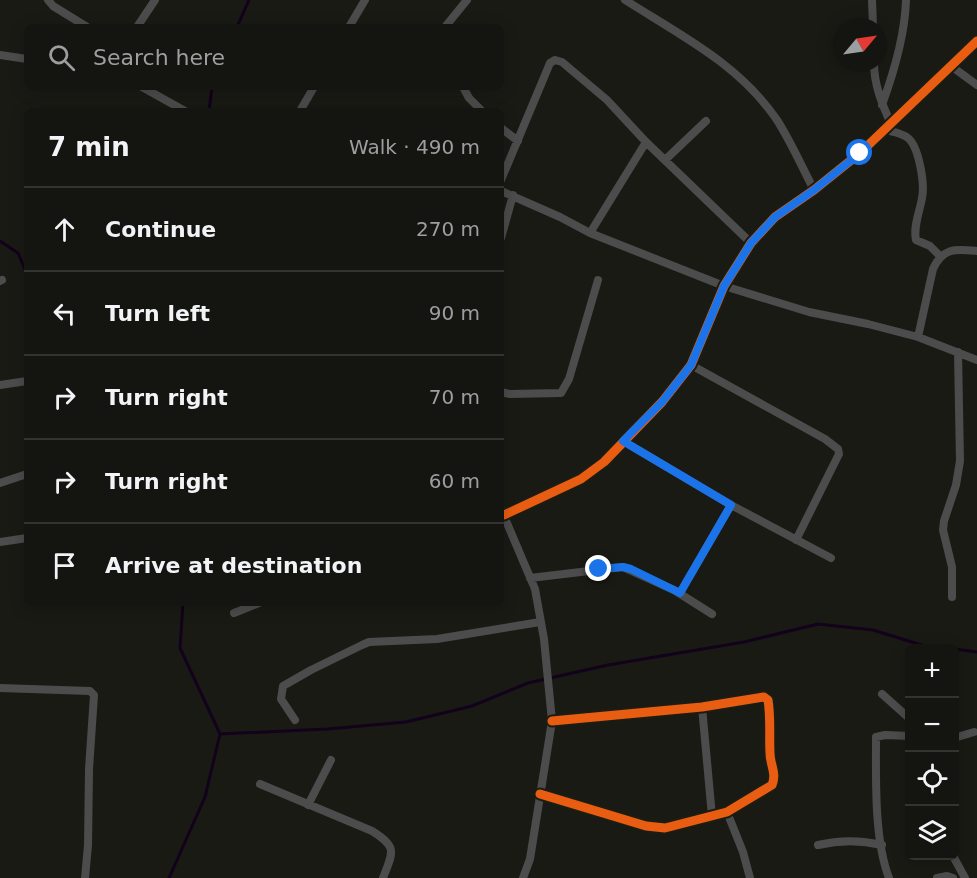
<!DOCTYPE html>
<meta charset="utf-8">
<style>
:root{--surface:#141410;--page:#1d1d19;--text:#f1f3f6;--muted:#9d9e9f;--line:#333330}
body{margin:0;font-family:"DejaVu Sans",sans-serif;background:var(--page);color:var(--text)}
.controls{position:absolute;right:18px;bottom:18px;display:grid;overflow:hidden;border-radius:9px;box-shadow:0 3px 15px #0003}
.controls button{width:54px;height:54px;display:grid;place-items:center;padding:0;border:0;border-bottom:2px solid var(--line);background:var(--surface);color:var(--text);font:30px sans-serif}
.compass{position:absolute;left:833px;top:18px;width:54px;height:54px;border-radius:50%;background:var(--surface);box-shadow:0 3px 15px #0003;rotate:61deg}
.stop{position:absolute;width:18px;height:18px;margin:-14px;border:4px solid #1a73e8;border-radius:50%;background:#fff}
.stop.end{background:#1a73e8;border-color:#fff;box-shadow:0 2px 6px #0008}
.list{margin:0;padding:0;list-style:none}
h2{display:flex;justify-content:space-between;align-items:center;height:78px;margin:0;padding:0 24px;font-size:26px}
h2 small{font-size:20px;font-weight:400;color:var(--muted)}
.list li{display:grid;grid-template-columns:39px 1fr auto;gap:18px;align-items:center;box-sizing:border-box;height:84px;padding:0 24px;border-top:2px solid var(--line)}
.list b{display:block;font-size:22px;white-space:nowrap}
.list em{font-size:20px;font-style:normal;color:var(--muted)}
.icon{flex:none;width:33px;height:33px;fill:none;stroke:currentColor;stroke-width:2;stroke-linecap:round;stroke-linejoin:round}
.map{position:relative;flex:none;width:977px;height:878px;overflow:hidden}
.search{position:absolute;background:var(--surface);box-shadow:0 3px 15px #0003;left:24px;top:24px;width:480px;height:66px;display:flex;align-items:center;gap:15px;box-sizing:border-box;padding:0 21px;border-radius:9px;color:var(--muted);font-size:22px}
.panel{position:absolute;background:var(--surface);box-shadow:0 3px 15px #0003;left:24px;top:108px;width:480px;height:498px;border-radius:9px}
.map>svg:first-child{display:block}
</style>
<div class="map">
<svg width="977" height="878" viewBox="0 0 977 878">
<rect width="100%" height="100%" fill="#1a1a15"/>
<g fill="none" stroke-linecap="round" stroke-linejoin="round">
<path stroke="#12021c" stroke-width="3" d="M237 27 249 0
M209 111 212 87
M0 241 18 253 27 274
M954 649 977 652
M220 734 327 729 406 722 472 706 528 683 608 665 744 642 818 624 873 630 928 647 946 648
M169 878 205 797 220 734 180 648 183 603"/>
<path stroke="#4c4c4c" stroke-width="8" d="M48 0 53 6 87 27
M625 0C680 35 739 64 777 120 791 142 802 167 814 190
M872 0 873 27
M137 27 155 0
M349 27 365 0
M445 27 467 0
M0 55 27 59
M874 63C874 85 882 104 891 124
M951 66 977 85
M142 87 185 111
M463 87 469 98 482 111
M882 105C894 72 905 36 906 0
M300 111 314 87
M501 128 518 141
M886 130C893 132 902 133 908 138 919 147 925 184 922 198 920 211 913 226 916 240L930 246 940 256
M665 160 706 121
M501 180 545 75 550 63 555 60 562 62 607 100 646 142
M501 191 560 217 590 233 724 286 809 312 868 324 918 337 977 360
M590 233 646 142 751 243
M501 238 513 195
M0 281 2 280
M918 337 933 269C943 247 956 249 977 251
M691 365 825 439 838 449 839 454 796 540
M0 385 27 381
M501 392 510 394 561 393 569 379 598 280
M623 441 731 505 831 558
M0 483 27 474
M501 509 535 589 544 639 552 721 530 859 523 878
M504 515 581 479 604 462 662 402 691 365 724 286 751 243 775 217 814 190 860 153 977 41
M0 542 27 538
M530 578 623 567 674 590 712 614
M680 593 731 505
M952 597V567L943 530 944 521 956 485 960 461 958 352
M234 613 259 603
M0 688 90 691 94 695 89 769 88 845 85 878
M882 694 910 719
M702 707 712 816
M295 720 281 699 283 686 311 670 362 645 369 642 437 639 540 622
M954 738 974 732
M260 784 372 831C398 847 393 852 383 878
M540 794 646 826 665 828 727 812 772 785C777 773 770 765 770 753 769 735 771 718 768 700L764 697 702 707 552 721
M308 805 331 760
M727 812 743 852 750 878
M818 845C839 840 861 840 882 845
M953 856 965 878
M889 878C874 839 876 779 876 737L885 735 910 736
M937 878 947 876 953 878"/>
<g stroke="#1c1d12" stroke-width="13">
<path id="cycleway" d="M504 515 581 479 604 462 662 402 691 365 724 286 751 243 775 217 814 190 860 153 977 41
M540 794 646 826 665 828 727 812 772 785C777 773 770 765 770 753 769 735 771 718 768 700L764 697 702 707 552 721"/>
</g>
<use href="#cycleway" stroke="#e95d12" stroke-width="9"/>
</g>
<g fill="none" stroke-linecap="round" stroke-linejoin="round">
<path stroke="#1a73e8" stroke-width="8" d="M599 569 623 567 631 569 680 593 731 505 623 441 662 402 691 365 724 286 751 243 775 217 814 190 860 153"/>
</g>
</svg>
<div class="controls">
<button>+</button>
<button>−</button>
<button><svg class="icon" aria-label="locate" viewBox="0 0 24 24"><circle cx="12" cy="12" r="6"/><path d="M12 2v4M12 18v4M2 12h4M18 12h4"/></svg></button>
<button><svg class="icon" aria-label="layers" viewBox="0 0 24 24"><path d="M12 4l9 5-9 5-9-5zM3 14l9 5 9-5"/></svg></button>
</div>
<svg class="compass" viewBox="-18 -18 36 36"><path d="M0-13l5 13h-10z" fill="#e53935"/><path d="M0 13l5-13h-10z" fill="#9d9e9f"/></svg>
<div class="stop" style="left:860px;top:153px"></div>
<div class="stop end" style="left:599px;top:569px"></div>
<div class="search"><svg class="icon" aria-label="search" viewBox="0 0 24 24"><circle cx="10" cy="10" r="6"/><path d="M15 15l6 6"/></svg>Search here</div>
<section class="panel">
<h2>7 min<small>Walk · 490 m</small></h2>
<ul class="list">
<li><svg class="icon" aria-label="ahead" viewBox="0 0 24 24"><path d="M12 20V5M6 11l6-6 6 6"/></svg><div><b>Continue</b></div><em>270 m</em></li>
<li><svg class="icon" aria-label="left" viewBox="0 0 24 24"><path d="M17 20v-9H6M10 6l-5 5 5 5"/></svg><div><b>Turn left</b></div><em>90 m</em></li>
<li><svg class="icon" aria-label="right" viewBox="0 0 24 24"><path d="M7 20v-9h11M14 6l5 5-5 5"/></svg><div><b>Turn right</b></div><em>70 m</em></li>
<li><svg class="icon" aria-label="right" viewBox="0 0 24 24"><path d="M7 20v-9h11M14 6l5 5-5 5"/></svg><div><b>Turn right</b></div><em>60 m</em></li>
<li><svg class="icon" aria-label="arrive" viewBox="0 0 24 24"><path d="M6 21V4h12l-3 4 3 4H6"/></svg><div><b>Arrive at destination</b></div></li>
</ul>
</section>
</div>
